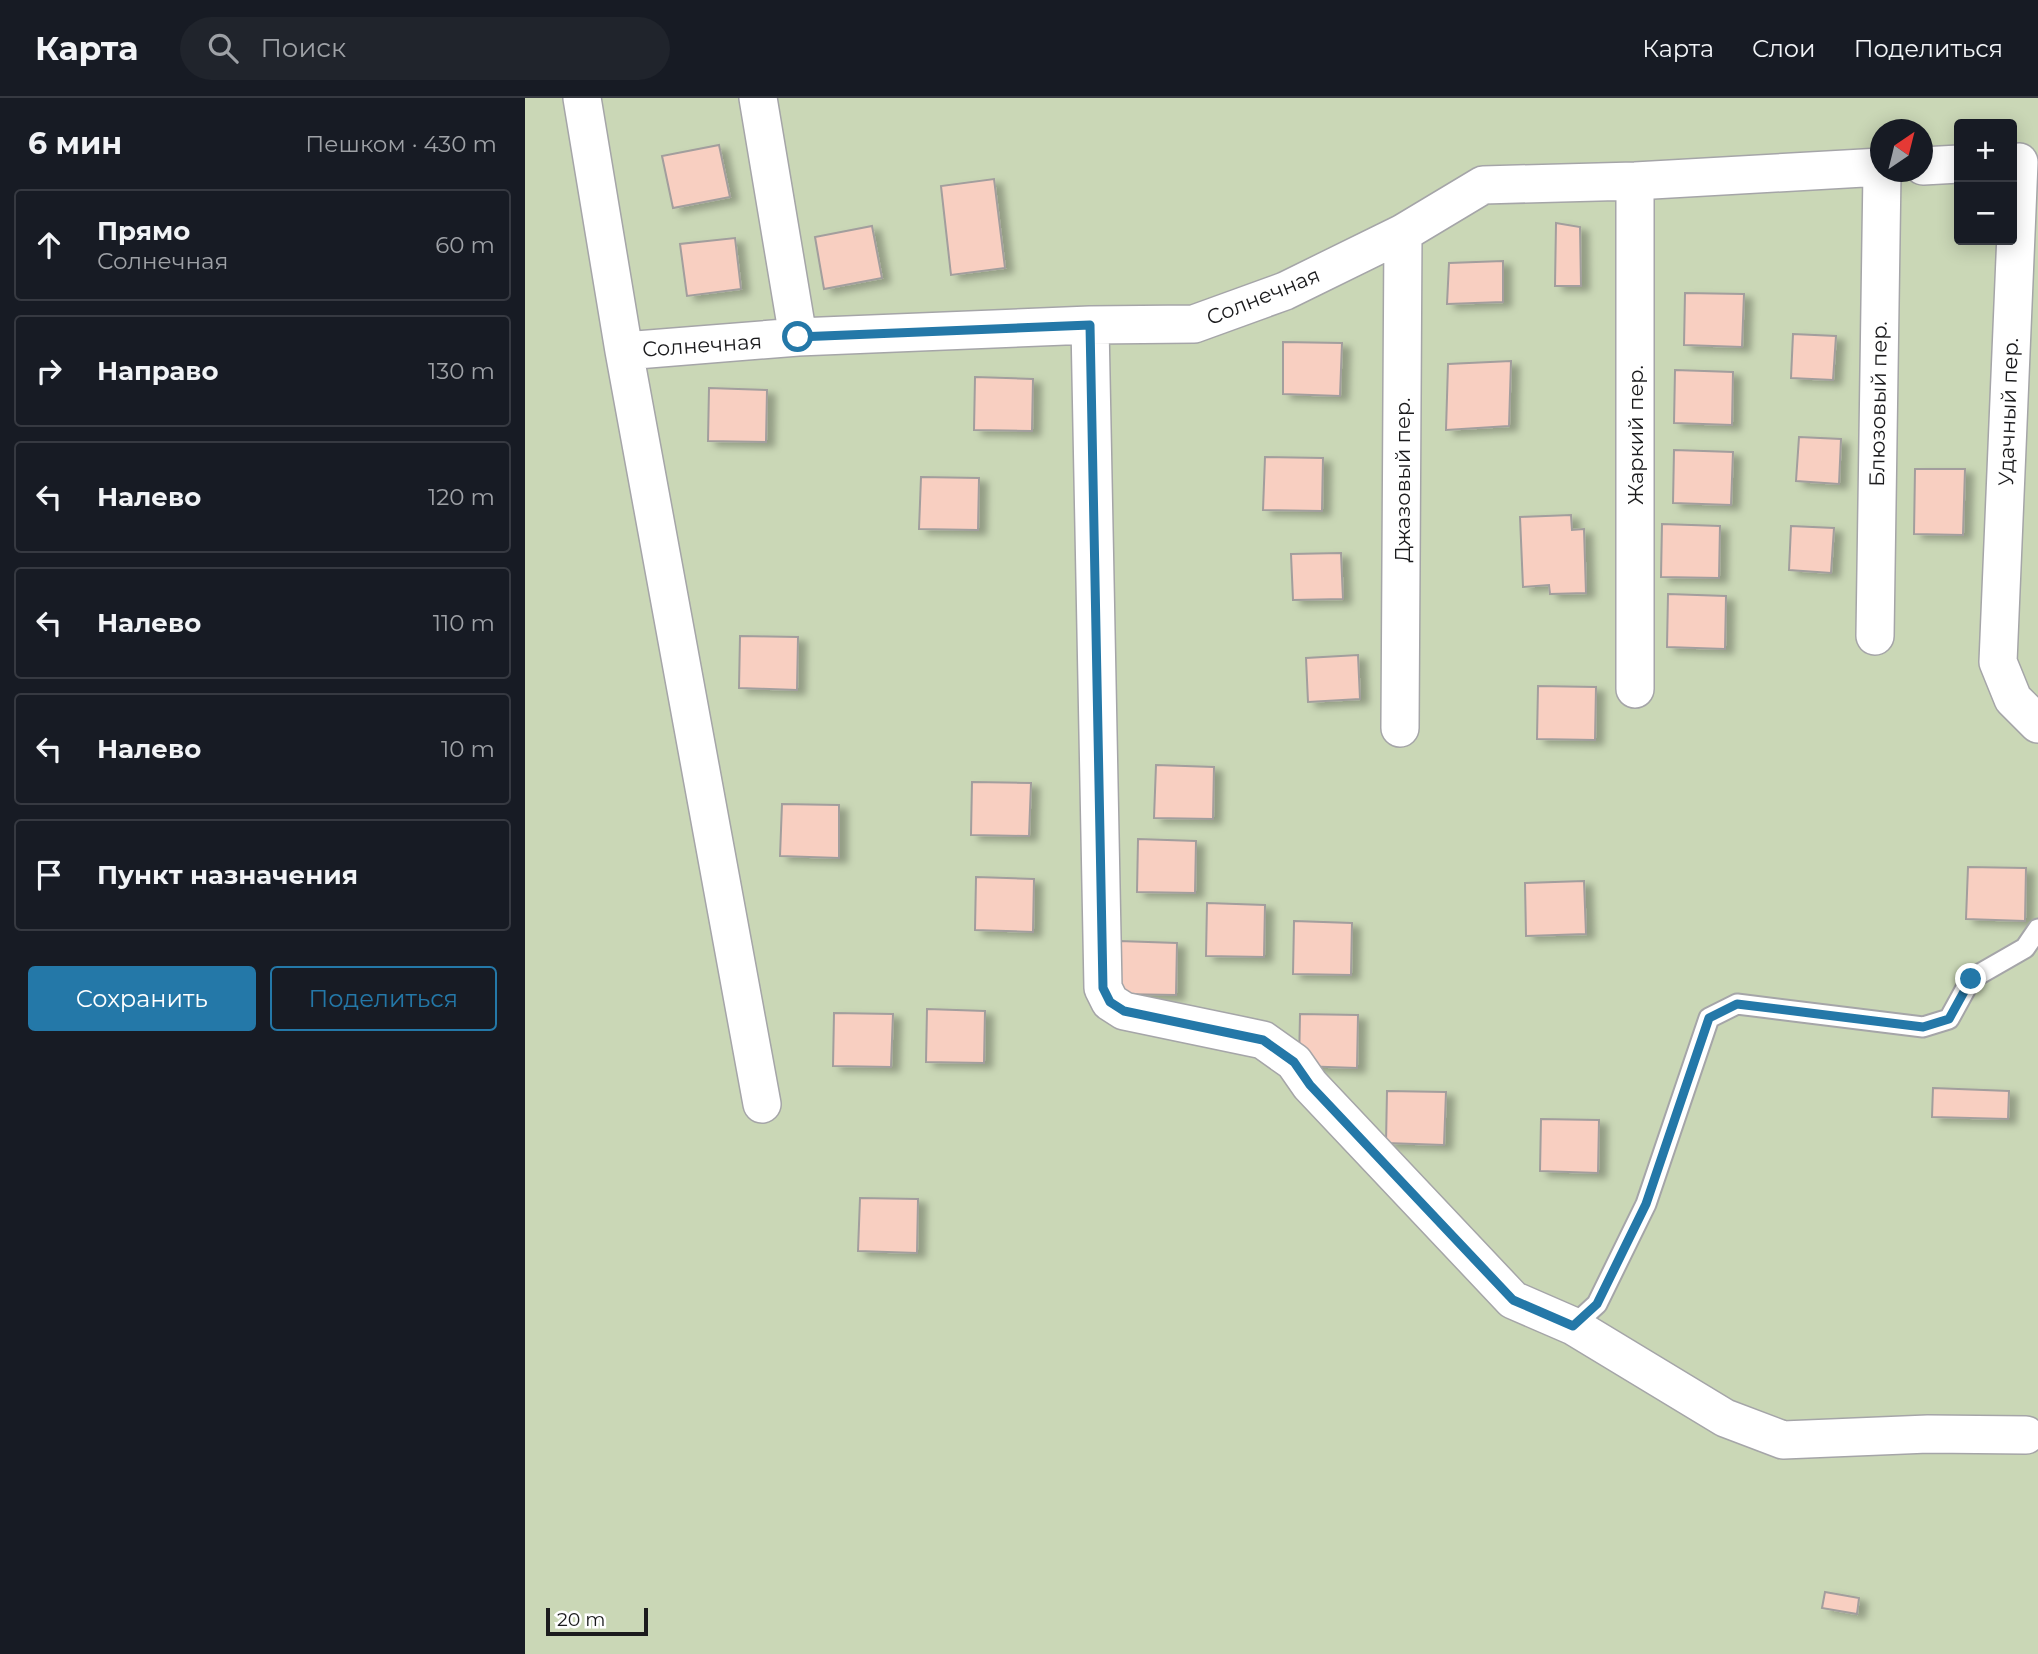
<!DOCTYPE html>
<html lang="ru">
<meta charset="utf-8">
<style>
:root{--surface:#171b24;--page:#20242c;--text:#f1f3f6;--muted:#9ea1a6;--line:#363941;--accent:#2478a8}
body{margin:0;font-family:Montserrat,sans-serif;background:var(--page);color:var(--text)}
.controls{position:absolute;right:21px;top:21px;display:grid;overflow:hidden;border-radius:7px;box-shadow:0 4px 18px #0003}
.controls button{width:63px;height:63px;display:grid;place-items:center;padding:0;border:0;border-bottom:2px solid var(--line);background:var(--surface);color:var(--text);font:35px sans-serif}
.compass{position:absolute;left:1345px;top:21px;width:63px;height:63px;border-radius:50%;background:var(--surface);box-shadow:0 4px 18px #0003;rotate:35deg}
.scale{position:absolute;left:21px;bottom:18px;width:102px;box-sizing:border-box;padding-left:7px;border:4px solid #1b1b1d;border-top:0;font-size:19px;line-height:24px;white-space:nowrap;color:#1b1b1d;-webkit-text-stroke:5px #fff;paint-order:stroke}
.stop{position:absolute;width:21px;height:21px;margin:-16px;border:5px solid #2478a8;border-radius:50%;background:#fff}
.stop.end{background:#2478a8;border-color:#fff;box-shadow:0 2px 7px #0008}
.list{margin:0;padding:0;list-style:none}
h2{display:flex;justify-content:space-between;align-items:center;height:91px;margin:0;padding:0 28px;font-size:30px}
h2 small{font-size:23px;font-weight:400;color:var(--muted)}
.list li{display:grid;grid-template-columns:46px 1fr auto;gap:21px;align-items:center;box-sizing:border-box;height:112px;margin:0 14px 14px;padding:0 14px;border:2px solid var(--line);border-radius:7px}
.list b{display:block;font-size:26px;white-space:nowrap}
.list p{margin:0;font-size:23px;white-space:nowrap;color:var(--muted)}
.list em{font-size:23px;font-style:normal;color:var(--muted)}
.actions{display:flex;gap:14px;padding:21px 28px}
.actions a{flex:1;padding:16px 0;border:2px solid var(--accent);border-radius:7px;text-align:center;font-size:24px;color:var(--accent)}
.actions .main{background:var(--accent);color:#fff}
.icon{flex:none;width:38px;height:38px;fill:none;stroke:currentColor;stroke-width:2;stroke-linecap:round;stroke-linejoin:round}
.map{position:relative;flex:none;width:1513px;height:1556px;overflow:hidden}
header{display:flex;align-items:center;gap:42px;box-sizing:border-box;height:98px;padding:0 35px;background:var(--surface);border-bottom:2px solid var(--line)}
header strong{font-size:33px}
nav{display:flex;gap:38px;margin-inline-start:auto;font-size:24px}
.search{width:490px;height:63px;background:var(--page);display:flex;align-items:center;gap:18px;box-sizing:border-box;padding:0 24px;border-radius:38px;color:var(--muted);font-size:26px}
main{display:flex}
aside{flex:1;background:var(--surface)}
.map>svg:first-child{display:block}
</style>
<header>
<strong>Карта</strong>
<div class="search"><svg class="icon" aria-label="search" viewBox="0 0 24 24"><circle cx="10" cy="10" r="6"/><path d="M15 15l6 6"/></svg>Поиск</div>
<nav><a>Карта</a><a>Слои</a><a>Поделиться</a></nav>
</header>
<main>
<aside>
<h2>6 мин<small>Пешком · 430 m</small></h2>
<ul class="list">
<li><svg class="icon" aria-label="ahead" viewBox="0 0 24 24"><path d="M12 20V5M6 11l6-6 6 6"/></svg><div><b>Прямо</b><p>Солнечная</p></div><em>60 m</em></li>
<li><svg class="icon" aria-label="right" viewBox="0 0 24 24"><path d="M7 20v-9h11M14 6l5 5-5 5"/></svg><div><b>Направо</b></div><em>130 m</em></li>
<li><svg class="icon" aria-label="left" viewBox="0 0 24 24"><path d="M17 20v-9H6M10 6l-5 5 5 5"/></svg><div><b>Налево</b></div><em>120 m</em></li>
<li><svg class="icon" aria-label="left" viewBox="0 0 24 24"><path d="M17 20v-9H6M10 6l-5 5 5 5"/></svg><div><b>Налево</b></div><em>110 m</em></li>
<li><svg class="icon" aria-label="left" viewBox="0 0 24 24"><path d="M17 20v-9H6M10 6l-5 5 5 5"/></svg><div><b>Налево</b></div><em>10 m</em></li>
<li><svg class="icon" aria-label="arrive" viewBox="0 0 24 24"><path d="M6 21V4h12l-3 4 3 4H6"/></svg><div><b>Пункт назначения</b></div></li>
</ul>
<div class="actions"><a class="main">Сохранить</a><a>Поделиться</a></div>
</aside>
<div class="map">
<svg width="1513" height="1556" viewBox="0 0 1513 1556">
<defs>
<filter id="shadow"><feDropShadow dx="8" dy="4.5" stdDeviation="3.5" flood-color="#0004"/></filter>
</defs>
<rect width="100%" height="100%" fill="#eeedf1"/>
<path fill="#cad7b6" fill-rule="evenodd" d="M0 0H1513V1556H0ZM1434 26H1487V142H1434ZM1356 32H1398V74H1356Z"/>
<path fill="#f8cfc1" stroke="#a29e9d" stroke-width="2" filter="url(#shadow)" d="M194 47 205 99 148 110 137 58Z
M469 81 480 170 426 177 416 88Z
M1031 125 1055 129 1056 188H1030Z
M347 128 357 180 299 191 290 139Z
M210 140 216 191 162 198 155 146Z
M978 163V204L922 206 924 165Z
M1160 195 1219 196 1217 249 1159 247Z
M1268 236 1311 238 1308 282 1266 280Z
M758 244 817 245 815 298 758 296Z
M986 263 984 328 921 332 923 266Z
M1150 272 1208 274 1207 327 1149 325Z
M450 279 508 281 507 333 449 332Z
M184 290 242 292 241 344 183 343Z
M1274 339 1316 341 1314 386 1271 383Z
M1149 352 1208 354 1206 407 1148 405Z
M740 359 798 360 797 413 738 412Z
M1390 371H1440L1438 437 1389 436Z
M396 379 454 380 453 432 394 431Z
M1046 417 1047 432 1059 431 1061 495 1025 496 1024 487 998 489 995 419Z
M1137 426 1195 428 1194 480 1136 479Z
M1266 428 1309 430 1306 475 1264 472Z
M816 455 818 501 768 502 766 456Z
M1143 496 1201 498 1200 551 1142 549Z
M215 538 273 539 272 592 214 590Z
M833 557 835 601 783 604 781 560Z
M1013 588 1071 589 1070 642 1012 641Z
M631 667 689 669 688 721 629 720Z
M447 684 506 685 504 738 446 737Z
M257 706 314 707V760L255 758Z
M613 741 671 743 670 795 612 794Z
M1443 769 1501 770 1500 823 1441 821Z
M451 779 509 781 508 834 450 832Z
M1059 783 1061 836 1001 838 1000 785Z
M682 805 740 807 739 859 681 858Z
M769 823 827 825 826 877 768 876Z
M594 843 652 845 651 897 593 896Z
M402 911 460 913 459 965 401 964Z
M309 915 368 916 366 969 308 968Z
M775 916 833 917 832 970 774 968Z
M1408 990 1484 993 1483 1021 1407 1019Z
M862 993 921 994 919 1047 861 1045Z
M1016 1021 1074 1022 1073 1075 1015 1073Z
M335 1100 393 1101 392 1155 333 1153Z
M1300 1494 1334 1500 1332 1516 1297 1510Z"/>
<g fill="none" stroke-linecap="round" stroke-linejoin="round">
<g stroke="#a5a5a8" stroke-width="23">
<path id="lane" d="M1048 1228 1072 1206 1121 1106 1184 920 1212 906 1398 929 1424 921 1446 881 1500 850 1513 831"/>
</g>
<g stroke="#a5a5a8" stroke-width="40">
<path id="street" d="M57 0 99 253 237 1006
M233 0 273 239
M1494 64 1473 564 1488 601 1513 626
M1398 68 1434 66
M1110 83V591
M565 227 578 890 585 904 599 913 738 942 769 964 785 987 988 1202 1048 1228 1200 1320 1258 1342 1403 1336 1501 1337
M99 253 273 239 565 227 669 226 760 193 878 135 958 87 1110 83 1356 69
M1350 538 1357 74
M875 630 878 135"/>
</g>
<use href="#lane" stroke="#fff" stroke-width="19"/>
<use href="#street" stroke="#fff" stroke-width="37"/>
</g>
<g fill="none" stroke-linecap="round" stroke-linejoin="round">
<path stroke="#2478a8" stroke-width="9" d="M273 239 565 227 578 890 585 904 599 913 738 942 769 964 785 987 988 1202 1048 1228 1072 1206 1121 1106 1184 920 1212 906 1398 929 1424 921 1446 881"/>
</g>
<g text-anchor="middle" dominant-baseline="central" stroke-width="7" stroke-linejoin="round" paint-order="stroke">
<g font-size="21" fill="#1b1b1d" stroke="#fff">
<text transform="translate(738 198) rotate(-22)">Солнечная</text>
<text transform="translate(177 247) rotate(-4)">Солнечная</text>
<text transform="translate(1353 306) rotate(-89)">Блюзовый пер.</text>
<text transform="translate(1483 314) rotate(-88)">Удачный пер.</text>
<text transform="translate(1110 337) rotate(-90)">Жаркий пер.</text>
<text transform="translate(877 382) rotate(-90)">Джазовый пер.</text>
</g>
</g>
</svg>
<div class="controls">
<button>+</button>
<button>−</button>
</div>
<svg class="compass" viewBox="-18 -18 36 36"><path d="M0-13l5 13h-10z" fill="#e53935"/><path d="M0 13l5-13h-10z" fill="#9ea1a6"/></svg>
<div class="scale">20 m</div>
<div class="stop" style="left:273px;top:239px"></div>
<div class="stop end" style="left:1446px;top:881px"></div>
</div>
</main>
